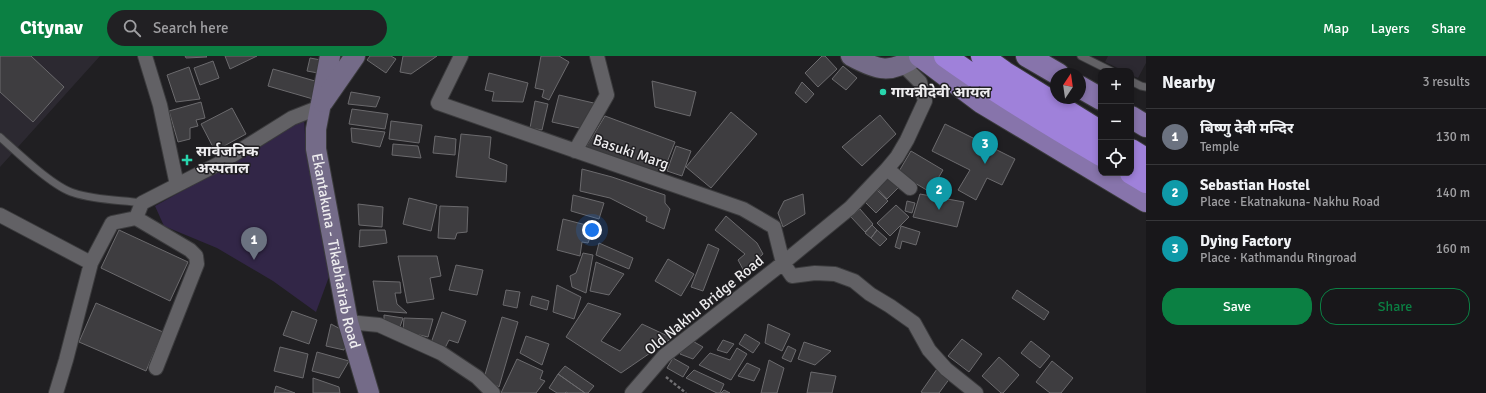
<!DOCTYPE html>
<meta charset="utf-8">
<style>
:root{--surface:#18171a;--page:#212023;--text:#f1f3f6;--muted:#9f9fa2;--line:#363639;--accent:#0b8043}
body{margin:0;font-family:Signika,"Noto Sans Devanagari",sans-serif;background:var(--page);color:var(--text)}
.controls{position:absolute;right:12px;top:12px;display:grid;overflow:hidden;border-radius:8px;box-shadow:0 2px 6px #0003}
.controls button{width:36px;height:36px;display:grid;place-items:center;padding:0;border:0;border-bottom:1px solid var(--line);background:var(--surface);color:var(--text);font:20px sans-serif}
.compass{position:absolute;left:1050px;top:12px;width:36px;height:36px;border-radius:50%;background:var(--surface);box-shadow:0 2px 6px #0003;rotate:13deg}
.you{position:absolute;left:592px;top:174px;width:14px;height:14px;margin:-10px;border:3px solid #fff;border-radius:50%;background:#1a73e8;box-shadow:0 0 0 6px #1a73e833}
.badge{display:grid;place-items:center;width:26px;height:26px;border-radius:50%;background:var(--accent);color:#fff;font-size:13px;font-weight:700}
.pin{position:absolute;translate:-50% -33px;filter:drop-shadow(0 1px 2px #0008)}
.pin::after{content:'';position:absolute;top:21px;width:14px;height:12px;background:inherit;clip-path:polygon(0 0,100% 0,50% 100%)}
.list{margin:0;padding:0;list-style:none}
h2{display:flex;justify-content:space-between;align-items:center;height:52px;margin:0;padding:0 16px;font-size:17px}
h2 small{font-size:13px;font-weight:400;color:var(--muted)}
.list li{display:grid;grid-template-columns:26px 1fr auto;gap:12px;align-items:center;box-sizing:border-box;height:56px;padding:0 16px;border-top:1px solid var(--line)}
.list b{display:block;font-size:15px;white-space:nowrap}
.list p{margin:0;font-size:13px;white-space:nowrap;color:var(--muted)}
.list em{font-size:13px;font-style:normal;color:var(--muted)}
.actions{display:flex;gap:8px;padding:12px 16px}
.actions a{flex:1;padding:9px 0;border:1px solid var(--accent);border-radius:16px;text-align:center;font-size:14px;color:var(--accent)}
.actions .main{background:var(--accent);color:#fff}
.icon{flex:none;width:22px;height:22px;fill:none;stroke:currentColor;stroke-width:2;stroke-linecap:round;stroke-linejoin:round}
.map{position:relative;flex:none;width:1146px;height:337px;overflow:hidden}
header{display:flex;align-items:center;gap:24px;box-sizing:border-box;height:56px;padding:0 20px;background:var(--accent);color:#fff}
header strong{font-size:19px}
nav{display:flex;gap:22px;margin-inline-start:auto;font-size:14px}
.search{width:280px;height:36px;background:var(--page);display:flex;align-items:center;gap:10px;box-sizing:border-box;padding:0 14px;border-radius:22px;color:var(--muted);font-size:15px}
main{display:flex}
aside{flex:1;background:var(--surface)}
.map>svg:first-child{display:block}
</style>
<header>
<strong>Citynav</strong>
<div class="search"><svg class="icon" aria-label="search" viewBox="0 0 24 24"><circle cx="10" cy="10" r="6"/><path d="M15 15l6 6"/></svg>Search here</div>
<nav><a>Map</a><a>Layers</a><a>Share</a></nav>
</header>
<main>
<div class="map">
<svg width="1146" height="337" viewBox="0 0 1146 337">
<rect width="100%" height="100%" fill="#201f22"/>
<path fill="#2c2931" d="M0 0H100L0 111Z
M1108 0H1146V7L1138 22 1131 19V15H1124L1105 6Z"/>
<path fill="#322647" d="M304 62 306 95 330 218 316 256 273 225 217 192 164 170 155 150 251 97Z"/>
<path fill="#3e3d40" stroke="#6b6a6d" d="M0 0H31L64 31 33 66 0 36Z
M185 0H206L207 1 186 2Z
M225 0H257L230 13Z
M370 0H391L396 3 386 17 367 4Z
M403 0H437L411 18 400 16Z
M541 0H559L569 6 549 44 542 41 544 34 535 32Z
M822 0H825L837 13 818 31 805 17Z
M310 2 321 4 318 17 307 15Z
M213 5 219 22 200 29 194 12Z
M843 10 857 22 846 34 832 23Z
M189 11 200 43 176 46 167 19Z
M273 13 315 25 313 43 268 30Z
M489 17 528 27 523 46 492 45 494 36 485 34Z
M652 25 696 36 690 60 655 51Z
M802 26 814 38 806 47 795 37Z
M351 36 380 41 376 51 348 48Z
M559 39 598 48 584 73 552 66Z
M535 45 548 48 542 74 530 72Z
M201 46 205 62 196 64 198 70 190 72V83L178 86 169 55Z
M232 52 246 78 215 95 201 68Z
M352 53 388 58 385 73 349 68Z
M731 56 757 78 711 132 686 111Z
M880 59 896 78 862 110 842 91Z
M605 60 675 86 662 119 586 91Z
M391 65 422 69 419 87 389 83Z
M945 68 1015 103 1002 129 987 122 976 144 958 134 970 114 932 95Z
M351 72 385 76 380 91 352 86Z
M461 78 491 81 489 102 507 109 506 126 456 121Z
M435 80 456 83 455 99 433 97Z
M393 88 418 90 421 102 392 99Z
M676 90 691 95 682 120 667 115Z
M911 95 943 114 930 136 898 117Z
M582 113 612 121 665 139V147L670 153 664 173 646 165 647 161 610 142 580 135Z
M889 117 901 129 887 143 875 130Z
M876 133 888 145 876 157 864 145Z
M803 138 805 158 783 171 778 157 784 145Z
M920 138 964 146 957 171 913 161Z
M573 139 604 147 599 163 571 155Z
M409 142 437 149 431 175 403 168Z
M907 145 915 147 912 157 905 155Z
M358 148 383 151 382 171 359 169Z
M896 149 909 161 890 180 877 167Z
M440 150 468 151 467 176 457 177 455 183 438 182Z
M860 153 873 168 865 176 851 161Z
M726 160 757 187 763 198 744 215 738 204 745 198 715 174Z
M563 163 594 171 588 187 582 186 580 200 557 194Z
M872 169 877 174 871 182 865 177Z
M901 170 920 176 916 189 902 185 900 193 895 191Z
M119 174 188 206 170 245 101 212Z
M360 174H385L387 187 359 191Z
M877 174 887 183 880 190 871 182Z
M599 187 633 202 629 213 596 199Z
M708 188 719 193 703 235 691 231Z
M583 197 593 199 586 237 572 231 570 220 576 217Z
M398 200H437L441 220 430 222 434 243 407 247Z
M668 203 694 218 681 240 655 225Z
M596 206 624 218 609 239 590 235Z
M456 209 483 214 477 239 449 234Z
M373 225 400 226 401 237H395L397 248 407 257 378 255Z
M557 229 581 241 574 263 553 256Z
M506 234 520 236 517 252 503 249Z
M1017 234 1049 256 1044 264 1012 242Z
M532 240 549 245 547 254 530 249Z
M96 247 163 276 146 315 79 286Z
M588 247 621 258 601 285 620 295 642 268 672 282 621 317 566 281Z
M292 255 317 264 309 288 283 279Z
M442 256 466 265 458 287 449 284 445 292 431 287Z
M384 259 403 262 400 271 384 265Z
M502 261 518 266 499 331 484 322Z
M404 262 433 263 428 281 403 275Z
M331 268 348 277 344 294 326 290Z
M768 268 790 278 782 295 765 287Z
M745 278 760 287 753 297 739 288Z
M526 280 549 288 542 309 520 297Z
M689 283 703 291 693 303 680 298Z
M962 283 982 298 969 316 948 300Z
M723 284 734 288 727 297 717 294Z
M1031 285 1050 300 1040 312 1021 297Z
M804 286 831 295 815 309 798 303Z
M788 290 796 294 791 306 782 302Z
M280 291 308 298 303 322 274 315Z
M737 292 747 298 731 324 699 309 710 297 730 304Z
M317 296 349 305 339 322 312 315Z
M999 301 1019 319 1003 337H1001L982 320Z
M673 302 689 311 683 321 667 312Z
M517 303 543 315 540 323 545 325 536 337H501Z
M769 304 784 312 777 337H761Z
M1052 305 1073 322 1061 337H1050L1036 326Z
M747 307 760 313 754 325 738 320Z
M565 310 594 330 588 337H585L558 318Z
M937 313 950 322 939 337H923L921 336Z
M694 314 724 328 720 337H717L686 322Z
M811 316 836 320 832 337H807Z
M558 318 585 337H568L566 336 565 337H557L549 332Z
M313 322 339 331 340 337H313Z
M276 330 295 337H274Z
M724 334 730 337H721Z"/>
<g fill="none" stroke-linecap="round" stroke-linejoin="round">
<g stroke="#3b3b3d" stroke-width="9">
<path id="lane" d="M1081 0 1111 15
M1131 25 1141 30 1146 31
M0 81C17 96 53 131 74 137 95 144 120 144 142 147"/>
</g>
<g stroke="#3b3b3d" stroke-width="16">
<path id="street" d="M145 0 160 49 177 129
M461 0 438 47 743 153 774 171 783 207 792 220 815 217 835 218 854 225 870 238 890 250 914 267 929 294 946 313 976 337
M575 95 607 39 597 0
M887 113 910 132
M0 159 91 207 66 304 56 337
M136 162 190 194 196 200 197 208 156 312
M91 207 112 167 136 162 142 147 220 107 292 62 320 51
M348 266 379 269 441 297 477 321 493 337
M632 337 664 300 783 207 850 152 887 113 897 101 907 84 925 45 920 26 903 9"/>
</g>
<g stroke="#3b3b3d" stroke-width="22">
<g id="secondary">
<path id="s1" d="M330 0 316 73V93L348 266 369 337"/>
<path d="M851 0C877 14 891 19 916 0"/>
<path d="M323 46 355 0"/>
</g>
</g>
<g stroke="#3b3b3d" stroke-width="24">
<path id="primary" d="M920 0 981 46 1146 145
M1027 0 1058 18
M1080 31 1101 43
M1131 61 1146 70"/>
</g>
<g stroke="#3b3b3d" stroke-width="24">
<path id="highway" d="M945 0C995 36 1048 68 1101 99
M982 0 1004 16 1101 76
M1131 94 1146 103
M1131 117 1146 126"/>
</g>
<path stroke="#717073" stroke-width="2.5" stroke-dasharray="3 2" stroke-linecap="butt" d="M666 321 686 337"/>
<use href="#lane" stroke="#626165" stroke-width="7"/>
<use href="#street" stroke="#626165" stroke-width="14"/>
<use href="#secondary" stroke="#746b88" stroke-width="20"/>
<use href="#primary" stroke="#8774ab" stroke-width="22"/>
<use href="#highway" stroke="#9f81da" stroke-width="22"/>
</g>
<g fill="#28d5ad" stroke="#201f22" stroke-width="1.5">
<circle cx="883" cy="36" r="4"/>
<path d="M185 98h4v4h4v4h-4v4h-4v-4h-4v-4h4z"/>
</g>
<g text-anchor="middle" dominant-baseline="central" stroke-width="3" stroke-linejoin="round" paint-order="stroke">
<g font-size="15" font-weight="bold" fill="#eeedef" stroke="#201f22" text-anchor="start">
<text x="891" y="36">गायत्रीदेवी आयल</text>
<text x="196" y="95">सार्वजनिक<tspan x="196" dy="17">अस्पताल</tspan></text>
</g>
<g font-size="15" fill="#eeedef" stroke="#201f22">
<text transform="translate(631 96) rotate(19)">Basuki Marg</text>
<text stroke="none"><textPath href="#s1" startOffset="198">Ekantakuna - Tikabhairab Road</textPath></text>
<text transform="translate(704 249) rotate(-39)">Old Nakhu Bridge Road</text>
</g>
</g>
</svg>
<div class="controls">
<button>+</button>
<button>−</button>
<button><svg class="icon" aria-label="locate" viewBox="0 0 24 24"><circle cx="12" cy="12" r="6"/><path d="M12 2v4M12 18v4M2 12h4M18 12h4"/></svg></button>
</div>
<svg class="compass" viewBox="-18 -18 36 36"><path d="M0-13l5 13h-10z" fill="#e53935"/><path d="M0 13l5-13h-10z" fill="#9f9fa2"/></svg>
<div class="you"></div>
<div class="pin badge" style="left:254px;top:204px;background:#6b7280">1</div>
<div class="pin badge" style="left:939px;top:154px;background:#0f9aa8">2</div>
<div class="pin badge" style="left:985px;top:108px;background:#0f9aa8">3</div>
</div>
<aside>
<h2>Nearby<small>3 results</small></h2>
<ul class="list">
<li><span class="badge" style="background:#6b7280">1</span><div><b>बिष्णु देवी मन्दिर</b><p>Temple</p></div><em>130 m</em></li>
<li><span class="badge" style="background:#0f9aa8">2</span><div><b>Sebastian Hostel</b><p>Place · Ekatnakuna- Nakhu Road</p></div><em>140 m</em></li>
<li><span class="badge" style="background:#0f9aa8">3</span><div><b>Dying Factory</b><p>Place · Kathmandu Ringroad</p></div><em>160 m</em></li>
</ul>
<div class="actions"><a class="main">Save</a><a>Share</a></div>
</aside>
</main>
